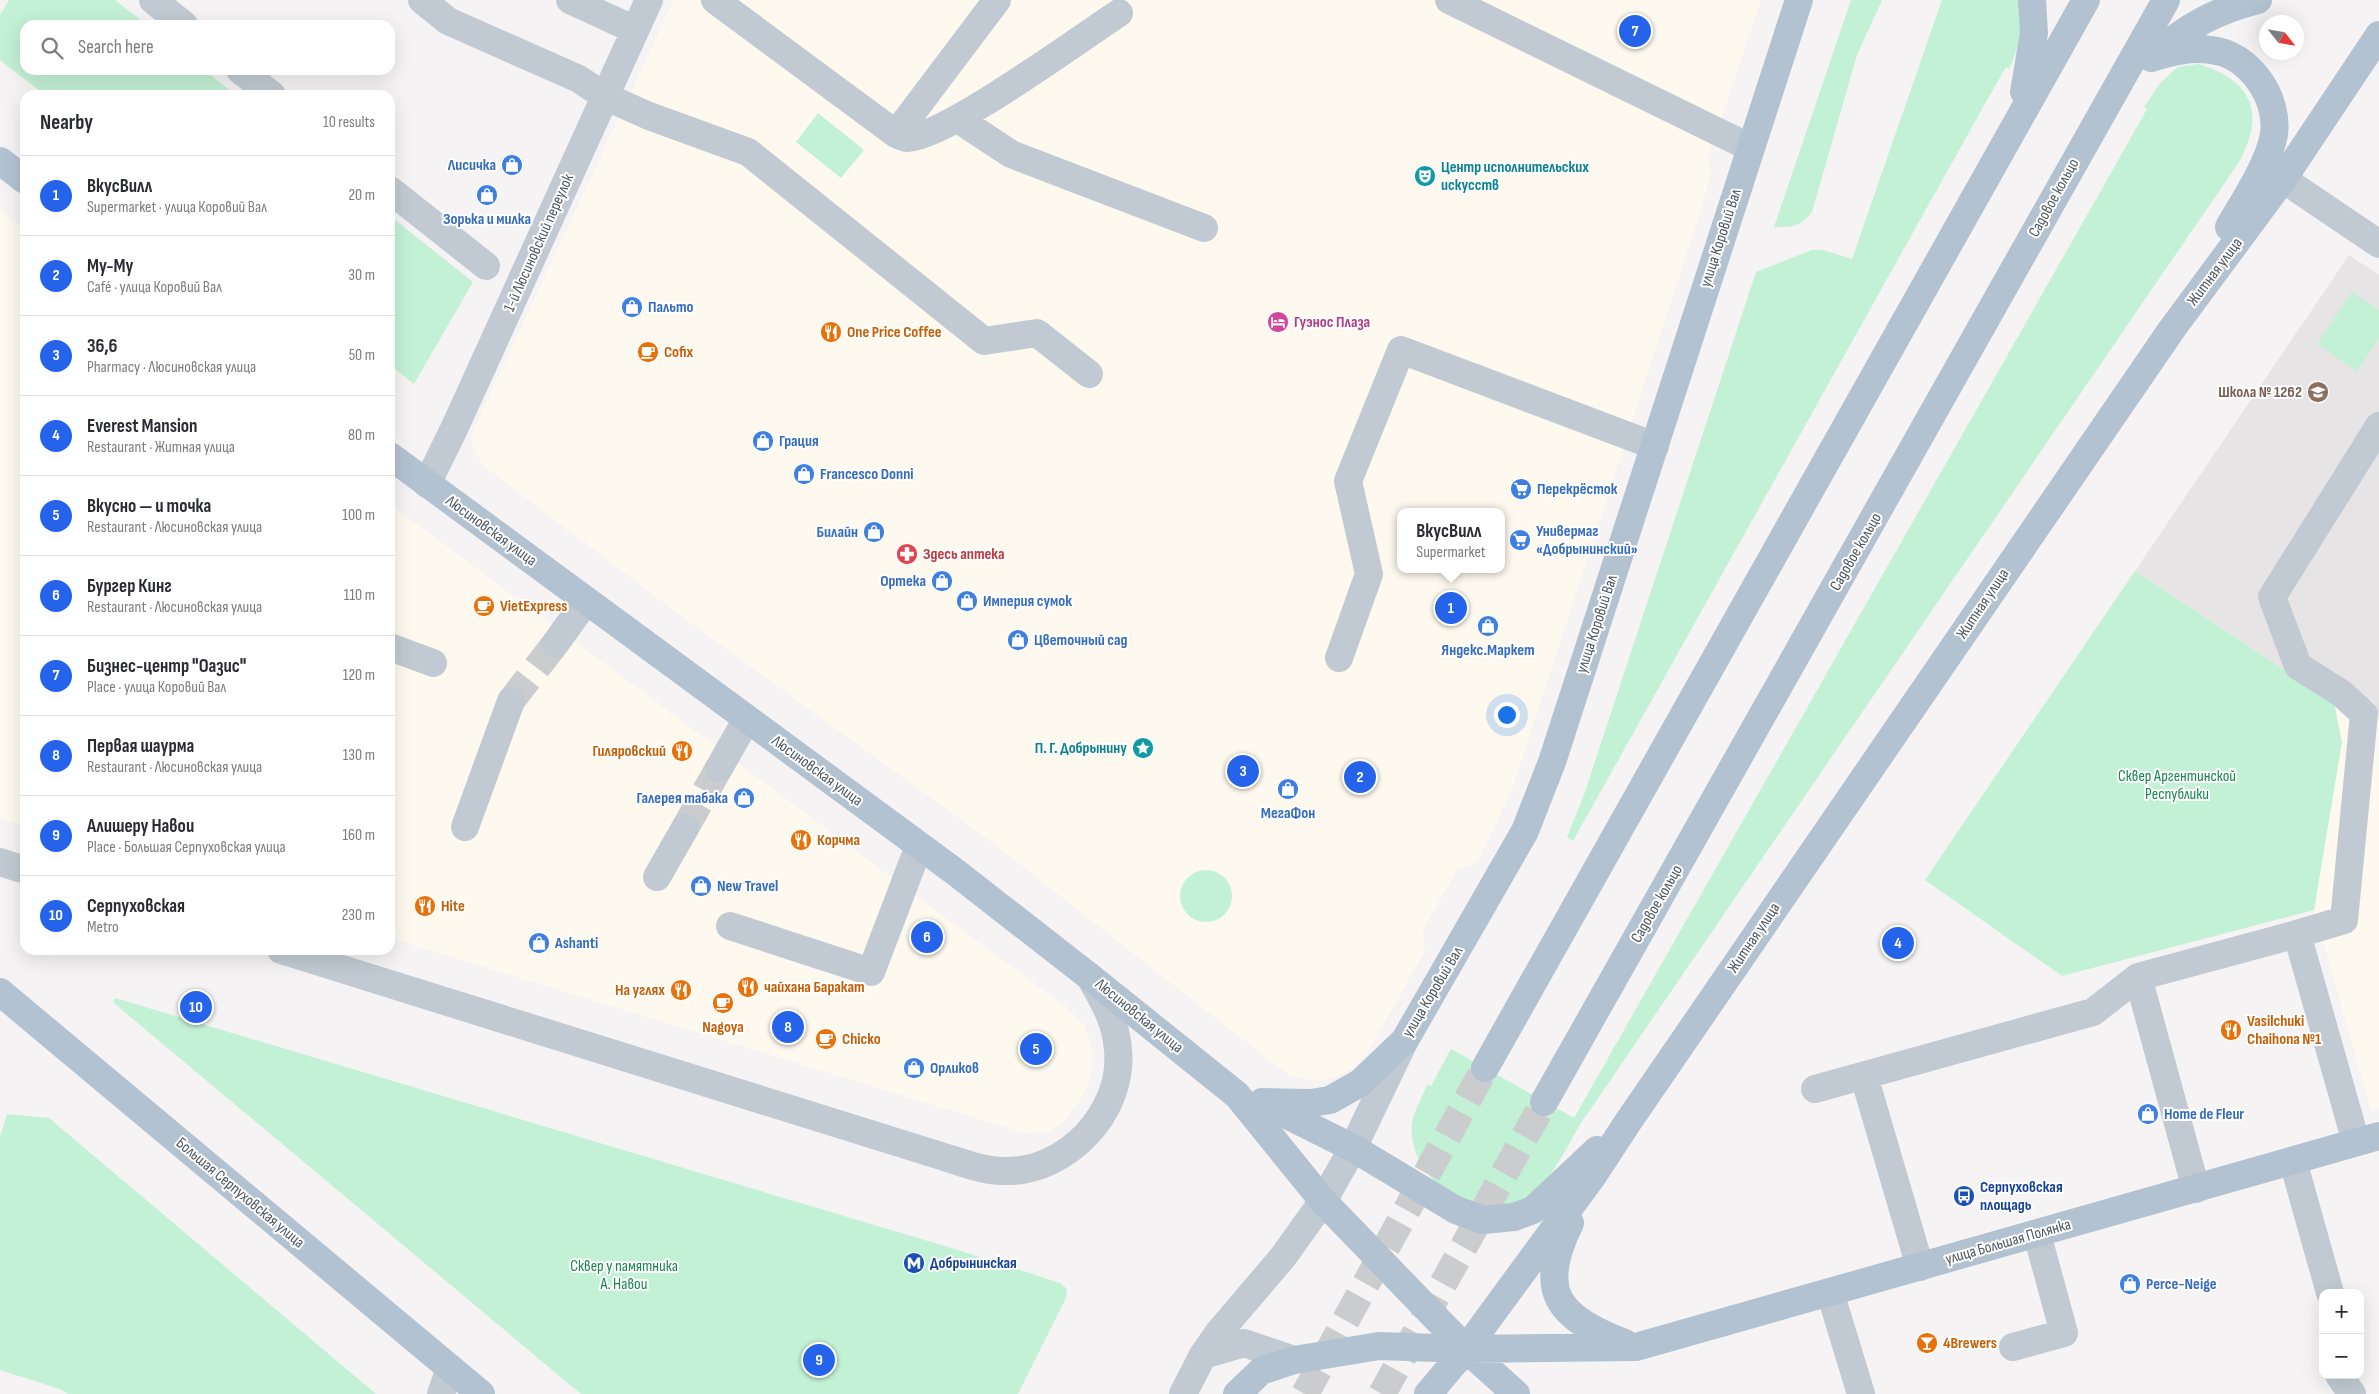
<!DOCTYPE html>
<meta charset="utf-8">
<style>
:root{--surface:#fff;--page:#f2f2f3;--text:#2b2b33;--muted:#7c7c81;--line:#e1e1e2;--accent:#2563eb}
body{margin:0;font-family:"Sofia Sans Condensed",sans-serif;background:var(--page);color:var(--text)}
.controls{position:absolute;right:15px;bottom:15px;display:grid;overflow:hidden;border-radius:10px;box-shadow:0 5px 20px #0002}
.controls button{width:45px;height:45px;display:grid;place-items:center;padding:0;border:0;border-bottom:1px solid var(--line);background:var(--surface);color:var(--text);font:25px sans-serif}
.compass{position:absolute;left:2259px;top:15px;width:45px;height:45px;border-radius:50%;background:var(--surface);box-shadow:0 5px 20px #0002;rotate:121deg}
.you{position:absolute;left:1506px;top:714px;width:18px;height:18px;margin:-12px;border:4px solid #fff;border-radius:50%;background:#1a73e8;box-shadow:0 0 0 8px #1a73e833}
.badge{display:grid;place-items:center;width:32px;height:32px;border-radius:50%;background:var(--accent);color:#fff;font-size:16px;font-weight:700}
.pin{position:absolute;translate:-50% -50%;border:2px solid #fff;box-shadow:0 1px 5px #0006}
.popup{position:absolute;left:1397px;top:508px;width:108px;height:65px;box-sizing:border-box;display:grid;place-content:center;border-radius:10px;background:var(--surface);filter:drop-shadow(0 1px 4px #0005);font-size:16px;white-space:nowrap;color:var(--muted)}
.popup b{font-size:19px;color:var(--text)}
.popup::after{content:'';position:absolute;left:50%;top:100%;margin-left:-10px;border:10px solid transparent;border-top-color:var(--surface)}
.list{margin:0;padding:0;list-style:none}
h2{display:flex;justify-content:space-between;align-items:center;height:65px;margin:0;padding:0 20px;font-size:21px}
h2 small{font-size:16px;font-weight:400;color:var(--muted)}
.list li{display:grid;grid-template-columns:32px 1fr auto;gap:15px;align-items:center;box-sizing:border-box;height:80px;padding:0 20px;border-top:1px solid var(--line)}
.list b{display:block;font-size:19px;white-space:nowrap}
.list p{margin:0;font-size:16px;white-space:nowrap;color:var(--muted)}
.list em{font-size:16px;font-style:normal;color:var(--muted)}
.icon{flex:none;width:28px;height:28px;fill:none;stroke:currentColor;stroke-width:2;stroke-linecap:round;stroke-linejoin:round}
.map{position:relative;flex:none;width:2379px;height:1394px;overflow:hidden}
.search{position:absolute;background:var(--surface);box-shadow:0 5px 20px #0002;left:20px;top:20px;width:375px;height:55px;display:flex;align-items:center;gap:12px;box-sizing:border-box;padding:0 18px;border-radius:15px;color:var(--muted);font-size:19px}
.panel{position:absolute;background:var(--surface);box-shadow:0 5px 20px #0002;left:20px;top:90px;width:375px;height:865px;border-radius:15px}
.map>svg:first-child{display:block}
</style>
<div class="map">
<svg width="2379" height="1394" viewBox="0 0 2379 1394">
<rect width="100%" height="100%" fill="#f5f3f3"/>
<path fill="#fdf9ef" fill-rule="evenodd" d="M674 0H1761L1708 158 1711 175 1696 225 1516 778 1496 825 1477 863 1457 870 1423 930 1425 951 1366 1055 1353 1068 1339 1076 1324 1080H1309L1293 1076 1278 1067 989 840 684 618 481 464 471 440 474 428ZM1401 512H1501V569H1401Z
M0 210 25 229V826L0 818Z
M390 504 1063 1005 1084 1025 1090 1040 1093 1059 1090 1080 1080 1100 1064 1121 1050 1131 1028 1134 390 938Z
M2346 684 2373 702 2379 715V1107L2371 1110 2314 910 2342 742 2334 703Z"/>
<path fill="#e6e4e5" d="M2349 255 2379 275V715L2373 702 2346 685 2334 703 2135 571Z"/>
<path fill="#c3f1d5" d="M9 0H115L147 25H25V70H204L236 95H45L0 60V15Z
M1851 0H1882L1857 55 1812 212C1801 227 1792 227 1774 227Z
M1942 0H2021C2022 28 2021 43 2009 69L2006 67 1982 109 1573 841 1567 837 1584 795 1756 272 1812 250H1823L1852 259Z
M2199 64C2252 81 2266 112 2239 162L1581 1123C1569 1143 1543 1197 1520 1204 1514 1206 1480 1208 1474 1206 1441 1195 1408 1162 1412 1124 1413 1112 1423 1096 1427 1085L1431 1086 1451 1049 1574 1118 2107 180 2147 109 2144 107 2160 83 2178 67Z
M818 113 864 150 841 178 796 142Z
M390 216 473 282 414 384 390 365Z
M2352 292 2379 310V338L2357 371 2317 344Z
M2135 571 2334 703 2342 742 2314 910 2062 976 1925 880Z
M1180 896a26 26 0 1 1 52 0a26 26 0 1 1-52 0Z
M115 998 958 1250 1060 1283 1066 1288 1067 1296 1018 1394H581L115 1004 113 1001Z
M7 1114 49 1118 376 1394H68L60 1389 0 1370V1137Z"/>
<g fill="none" stroke-linecap="round" stroke-linejoin="round">
<path stroke="#caccce" stroke-width="28" stroke-dasharray="28 14" stroke-linecap="butt" d="M511 701 555 644
M685 828 719 768"/>
<path stroke="#caccce" stroke-width="28" stroke-dasharray="28 14" stroke-linecap="butt" d="M1305 1394 1485 1068
M1382 1394 1544 1102"/>
<path stroke="#c1cad2" stroke-width="28" d="M153 0 184 25
M422 0 448 21 579 79 604 96 649 116 748 152 984 341 1037 333 1089 374
M570 0 635 30
M715 0 896 134C900 136 904 138 907 138 943 139 1082 37 1119 13
M1449 0 1751 148
M240 70 272 95
M958 119 1011 154 1204 228
M896 134 997 0
M2283 179 2379 244
M390 190 486 266
M427 484 454 429 649 0
M555 644 586 601
M390 647 433 663
M1339 658 1369 574 1348 481 1401 350 1655 446
M719 768 747 719
M465 827 511 701
M0 862 25 870
M657 877 685 828
M730 926 871 972 919 846
M281 950 941 1156C961 1162 983 1171 1004 1171 1066 1173 1124 1112 1118 1050 1116 1021 1104 1002 1090 977
M2138 977 2196 1189
M1864 1076 1920 1267
M1815 1089 2093 1012 2138 977 2297 934
M2356 1142 2297 934 2344 920 2364 714 2341 693 2298 666 2272 597 2379 426
M2293 1161 2330 1293
M1830 1292 1861 1394
M2013 1347 2064 1333 2037 1234
M1203 1355 1244 1343 1294 1360
M2339 1375 2352 1394
M441 1394 450 1368
M1183 1394 1203 1355 1219 1332 1283 1257 1323 1201 1353 1148 1404 1042"/>
<path stroke="#b3c2d1" stroke-width="28" d="M2157 53C2189 25 2216 11 2258 0
M2151 58C2171 52 2189 47 2211 50 2249 54 2279 97 2274 134 2269 164 2244 201 2229 227
M2024 92 2034 33 2032 0
M0 161 25 180
M390 456 954 871 1090 977 1237 1095 1323 1201 1466 1349 1516 1394
M0 992 481 1394
M1485 1068 2086 0
M1262 1102 1311 1103 1330 1100 1360 1083 1405 1040 1525 831 1552 762 1799 0
M1544 1102 2166 0
M1267 1105 1353 1148 1456 1210 1483 1220 1514 1217 1533 1210 1597 1150
M1570 1223C1536 1292 1558 1318 1625 1343
M1237 1394 1261 1371 1294 1360 1379 1346 1466 1349 1636 1347 2379 1136
M1428 1394 1466 1349 1592 1177 1628 1122 2172 329 2283 179 2379 35"/>
</g>
<defs>
<g id="shop-disc" transform="scale(1.125)"><circle r="9.5" fill="#3f7fe0" stroke="#fff"/><path d="M-5-2.5h2.3a2.7 3.5 0 0 1 5.4 0H5L5.5 6h-11ZM-1.5-2.5h3a1.5 2.3 0 0 0-3 0Z" fill="#fff"/></g>
<g id="theatre-disc" transform="scale(1.125)"><circle r="9.5" fill="#0f9aa8" stroke="#fff"/><path d="M-5-5.5Q0-4 5-5.5V0Q5 5 0 6Q-5 5-5 0ZM-3.3-2.5H-1v1.5H-3.3ZM1-2.5H3.3v1.5H1ZM-2.8 1Q0 5.5 2.8 1Z" fill="#fff"/></g>
<g id="hotel-disc" transform="scale(1.125)"><circle r="9.5" fill="#d1479c" stroke="#fff"/><path d="M-6-4.5h1.5V1H6V5H4.5V3h-9V5H-6ZM-4 0a1.8 1.8 0 1 1 3.6 0ZM.5 0V-2.5h3Q6-2.5 6 0Z" fill="#fff"/></g>
<g id="restaurant-disc" transform="scale(1.125)"><circle r="9.5" fill="#e8710a" stroke="#fff"/><path d="M-5-6h1v4h1v-4h1v4h1v-4h1v5L-1.5 .5V6h-2V.5L-5-1ZM5-6V6H3V1.5H1.5Q1.5-4 5-6Z" fill="#fff"/></g>
<g id="cafe-disc" transform="scale(1.125)"><circle r="9.5" fill="#e8710a" stroke="#fff"/><path d="M-5.5-4.5H6V0H3Q3 3.5 0 3.5H-2.5Q-5.5 3.5-5.5 0ZM3-3.2v2h1.7v-2ZM-6 4.5H4V6H-6Z" fill="#fff"/></g>
<g id="school-disc" transform="scale(1.125)"><circle r="9.5" fill="#8d6e63" stroke="#fff"/><path d="M0-5L7-2L0 1L-7-2ZM-4 1L0 2.5L4 1V4Q0 6-4 4Z" fill="#fff"/></g>
<g id="supermarket-disc" transform="scale(1.125)"><circle r="9.5" fill="#3f7fe0" stroke="#fff"/><path d="M-6-5.5h2.5l.6 2H6L4.5 2H-2.5L-4.4-4H-6ZM-1.5 3.2a1.3 1.3 0 1 0 .1 0ZM3 3.2a1.3 1.3 0 1 0 .1 0Z" fill="#fff"/></g>
<g id="pharmacy-disc" transform="scale(1.125)"><circle r="9.5" fill="#e0444e" stroke="#fff"/><path d="M-2-6h4v4h4v4h-4v4h-4v-4h-4v-4h4Z" fill="#fff"/></g>
<g id="sight-disc" transform="scale(1.125)"><circle r="9.5" fill="#0f9aa8" stroke="#fff"/><path d="M0-6L1.8-2.2L6-1.7L2.9 1.2L3.7 5.4L0 3.3L-3.7 5.4L-2.9 1.2L-6-1.7L-1.8-2.2Z" fill="#fff"/></g>
<g id="bus-disc" transform="scale(1.125)"><circle r="9.5" fill="#1a4fb4" stroke="#fff"/><path d="M-5-6H5V4H4V6H2V4H-2V6H-4V4H-5ZM-3.5-4V0h7V-4ZM-3.5 1.2v1.5H-2V1.2ZM2 1.2v1.5H3.5V1.2Z" fill="#fff"/></g>
<g id="metro-disc" transform="scale(1.125)"><circle r="9.5" fill="#1a4fb4" stroke="#fff"/><path d="M-5.5 5V-5H-3L0 0L3-5H5.5V5H3V-.5L0 4L-3-.5V5Z" fill="#fff"/></g>
<g id="bar-disc" transform="scale(1.125)"><circle r="9.5" fill="#e8710a" stroke="#fff"/><path d="M-6-5H6L.8 .8V4.5H3.5V6h-7V4.5H-.8V.8Z" fill="#fff"/></g>
</defs>
<g fill-rule="evenodd">
<use href="#shop-disc" x="512" y="165"/>
<use href="#theatre-disc" x="1425" y="176"/>
<use href="#shop-disc" x="487" y="195"/>
<use href="#shop-disc" x="632" y="307"/>
<use href="#hotel-disc" x="1278" y="322"/>
<use href="#restaurant-disc" x="831" y="332"/>
<use href="#cafe-disc" x="648" y="352"/>
<use href="#school-disc" x="2318" y="392"/>
<use href="#shop-disc" x="763" y="441"/>
<use href="#shop-disc" x="804" y="474"/>
<use href="#supermarket-disc" x="1521" y="489"/>
<use href="#shop-disc" x="874" y="532"/>
<use href="#supermarket-disc" x="1520" y="540"/>
<use href="#pharmacy-disc" x="907" y="554"/>
<use href="#shop-disc" x="942" y="581"/>
<use href="#shop-disc" x="967" y="601"/>
<use href="#cafe-disc" x="484" y="606"/>
<use href="#shop-disc" x="1488" y="626"/>
<use href="#shop-disc" x="1018" y="640"/>
<use href="#sight-disc" x="1143" y="748"/>
<use href="#restaurant-disc" x="682" y="751"/>
<use href="#shop-disc" x="1288" y="789"/>
<use href="#shop-disc" x="744" y="798"/>
<use href="#restaurant-disc" x="801" y="840"/>
<use href="#shop-disc" x="701" y="886"/>
<use href="#restaurant-disc" x="425" y="906"/>
<use href="#shop-disc" x="539" y="943"/>
<use href="#restaurant-disc" x="748" y="987"/>
<use href="#restaurant-disc" x="681" y="990"/>
<use href="#cafe-disc" x="723" y="1003"/>
<use href="#restaurant-disc" x="2231" y="1030"/>
<use href="#cafe-disc" x="826" y="1039"/>
<use href="#shop-disc" x="914" y="1068"/>
<use href="#shop-disc" x="2148" y="1114"/>
<use href="#bus-disc" x="1964" y="1196"/>
<use href="#metro-disc" x="914" y="1263"/>
<use href="#shop-disc" x="2130" y="1284"/>
<use href="#bar-disc" x="1927" y="1343"/>
</g>
<g text-anchor="middle" dominant-baseline="central" stroke-width="4" stroke-linejoin="round" paint-order="stroke">
<g font-size="16" font-weight="bold" fill="#366cbe" stroke="#fff" text-anchor="start">
<text x="496" y="165" text-anchor="end">Лисичка</text>
<text x="487" y="219" text-anchor="middle">Зорька и милка</text>
<text x="648" y="307">Пальто</text>
<text x="779" y="441">Грация</text>
<text x="820" y="474">Francesco Donni</text>
<text x="1537" y="489">Перекрёсток</text>
<text x="1536" y="531">Универмаг<tspan x="1536" dy="18">«Добрынинский»</tspan></text>
<text x="858" y="532" text-anchor="end">Билайн</text>
<text x="926" y="581" text-anchor="end">Ортека</text>
<text x="983" y="601">Империя сумок</text>
<text x="1034" y="640">Цветочный сад</text>
<text x="1488" y="650" text-anchor="middle">Яндекс.Маркет</text>
<text x="728" y="798" text-anchor="end">Галерея табака</text>
<text x="1288" y="813" text-anchor="middle">МегаФон</text>
<text x="717" y="886">New Travel</text>
<text x="555" y="943">Ashanti</text>
<text x="930" y="1068">Орликов</text>
<text x="2164" y="1114">Home de Fleur</text>
<text x="2146" y="1284">Perce-Neige</text>
</g>
<g font-size="16" font-weight="bold" fill="#0d838f" stroke="#fff" text-anchor="start">
<text x="1441" y="167">Центр исполнительских<tspan x="1441" dy="18">искусств</tspan></text>
<text x="1127" y="748" text-anchor="end">П. Г. Добрынину</text>
</g>
<g font-size="16" fill="#4a5661" stroke="#fff">
<text transform="translate(2054 198) rotate(-61)">Садовое кольцо</text>
<text transform="translate(1721 238) rotate(-72)">улица Коровий Вал</text>
<text transform="translate(539 243) rotate(-66)">1-й Люсиновский переулок</text>
<text transform="translate(2215 272) rotate(-53)">Житная улица</text>
<text transform="translate(491 531) rotate(36)">Люсиновская улица</text>
<text transform="translate(1856 552) rotate(-60)">Садовое кольцо</text>
<text transform="translate(1983 604) rotate(-56)">Житная улица</text>
<text transform="translate(1597 624) rotate(-72)">улица Коровий Вал</text>
<text transform="translate(817 771) rotate(36)">Люсиновская улица</text>
<text transform="translate(1657 904) rotate(-60)">Садовое кольцо</text>
<text transform="translate(1754 938) rotate(-56)">Житная улица</text>
<text transform="translate(1433 992) rotate(-59)">улица Коровий Вал</text>
<text transform="translate(1139 1016) rotate(39)">Люсиновская улица</text>
<text transform="translate(240 1193) rotate(40)">Большая Серпуховская улица</text>
<text transform="translate(2008 1242) rotate(-16)">улица Большая Полянка</text>
</g>
<g font-size="16" font-weight="bold" fill="#b23c85" stroke="#fff" text-anchor="start">
<text x="1294" y="322">Гуэнос Плаза</text>
</g>
<g font-size="16" font-weight="bold" fill="#c56008" stroke="#fff" text-anchor="start">
<text x="847" y="332">One Price Coffee</text>
<text x="664" y="352">Cofix</text>
<text x="500" y="606">VietExpress</text>
<text x="666" y="751" text-anchor="end">Гиляровский</text>
<text x="817" y="840">Корчма</text>
<text x="441" y="906">Hite</text>
<text x="764" y="987">чайхана Баракат</text>
<text x="665" y="990" text-anchor="end">На углях</text>
<text x="2247" y="1021">Vasilchuki<tspan x="2247" dy="18">Chaihona №1</tspan></text>
<text x="723" y="1027" text-anchor="middle">Nagoya</text>
<text x="842" y="1039">Chicko</text>
<text x="1943" y="1343">4Brewers</text>
</g>
<g font-size="16" font-weight="bold" fill="#785e54" stroke="#fff" text-anchor="end">
<text x="2302" y="392">Школа № 1262</text>
</g>
<g font-size="16" font-weight="bold" fill="#be3a42" stroke="#fff" text-anchor="start">
<text x="923" y="554">Здесь аптека</text>
</g>
<g font-size="16" fill="#17864f" stroke="#fff">
<text x="2177" y="776">Сквер Аргентинской<tspan x="2177" dy="18">Республики</tspan></text>
<text x="624" y="1266">Сквер у памятника<tspan x="624" dy="18">А. Навои</tspan></text>
</g>
<g font-size="16" font-weight="bold" fill="#164399" stroke="#fff" text-anchor="start">
<text x="1980" y="1187">Серпуховская<tspan x="1980" dy="18">площадь</tspan></text>
<text x="930" y="1263">Добрынинская</text>
</g>
</g>
</svg>
<div class="controls">
<button>+</button>
<button>−</button>
</div>
<svg class="compass" viewBox="-18 -18 36 36"><path d="M0-13l5 13h-10z" fill="#e53935"/><path d="M0 13l5-13h-10z" fill="#7c7c81"/></svg>
<div class="you"></div>
<div class="pin badge" style="left:1451px;top:608px">1</div>
<div class="popup"><b>ВкусВилл</b>Supermarket</div>
<div class="pin badge" style="left:1360px;top:777px">2</div>
<div class="pin badge" style="left:1243px;top:771px">3</div>
<div class="pin badge" style="left:1898px;top:943px">4</div>
<div class="pin badge" style="left:1036px;top:1049px">5</div>
<div class="pin badge" style="left:927px;top:937px">6</div>
<div class="pin badge" style="left:1635px;top:31px">7</div>
<div class="pin badge" style="left:788px;top:1027px">8</div>
<div class="pin badge" style="left:819px;top:1360px">9</div>
<div class="pin badge" style="left:196px;top:1007px">10</div>
<div class="search"><svg class="icon" aria-label="search" viewBox="0 0 24 24"><circle cx="10" cy="10" r="6"/><path d="M15 15l6 6"/></svg>Search here</div>
<section class="panel">
<h2>Nearby<small>10 results</small></h2>
<ul class="list">
<li><span class="badge">1</span><div><b>ВкусВилл</b><p>Supermarket · улица Коровий Вал</p></div><em>20 m</em></li>
<li><span class="badge">2</span><div><b>Му-Му</b><p>Café · улица Коровий Вал</p></div><em>30 m</em></li>
<li><span class="badge">3</span><div><b>36,6</b><p>Pharmacy · Люсиновская улица</p></div><em>50 m</em></li>
<li><span class="badge">4</span><div><b>Everest Mansion</b><p>Restaurant · Житная улица</p></div><em>80 m</em></li>
<li><span class="badge">5</span><div><b>Вкусно — и точка</b><p>Restaurant · Люсиновская улица</p></div><em>100 m</em></li>
<li><span class="badge">6</span><div><b>Бургер Кинг</b><p>Restaurant · Люсиновская улица</p></div><em>110 m</em></li>
<li><span class="badge">7</span><div><b>Бизнес-центр &quot;Оазис&quot;</b><p>Place · улица Коровий Вал</p></div><em>120 m</em></li>
<li><span class="badge">8</span><div><b>Первая шаурма</b><p>Restaurant · Люсиновская улица</p></div><em>130 m</em></li>
<li><span class="badge">9</span><div><b>Алишеру Навои</b><p>Place · Большая Серпуховская улица</p></div><em>160 m</em></li>
<li><span class="badge">10</span><div><b>Серпуховская</b><p>Metro</p></div><em>230 m</em></li>
</ul>
</section>
</div>
